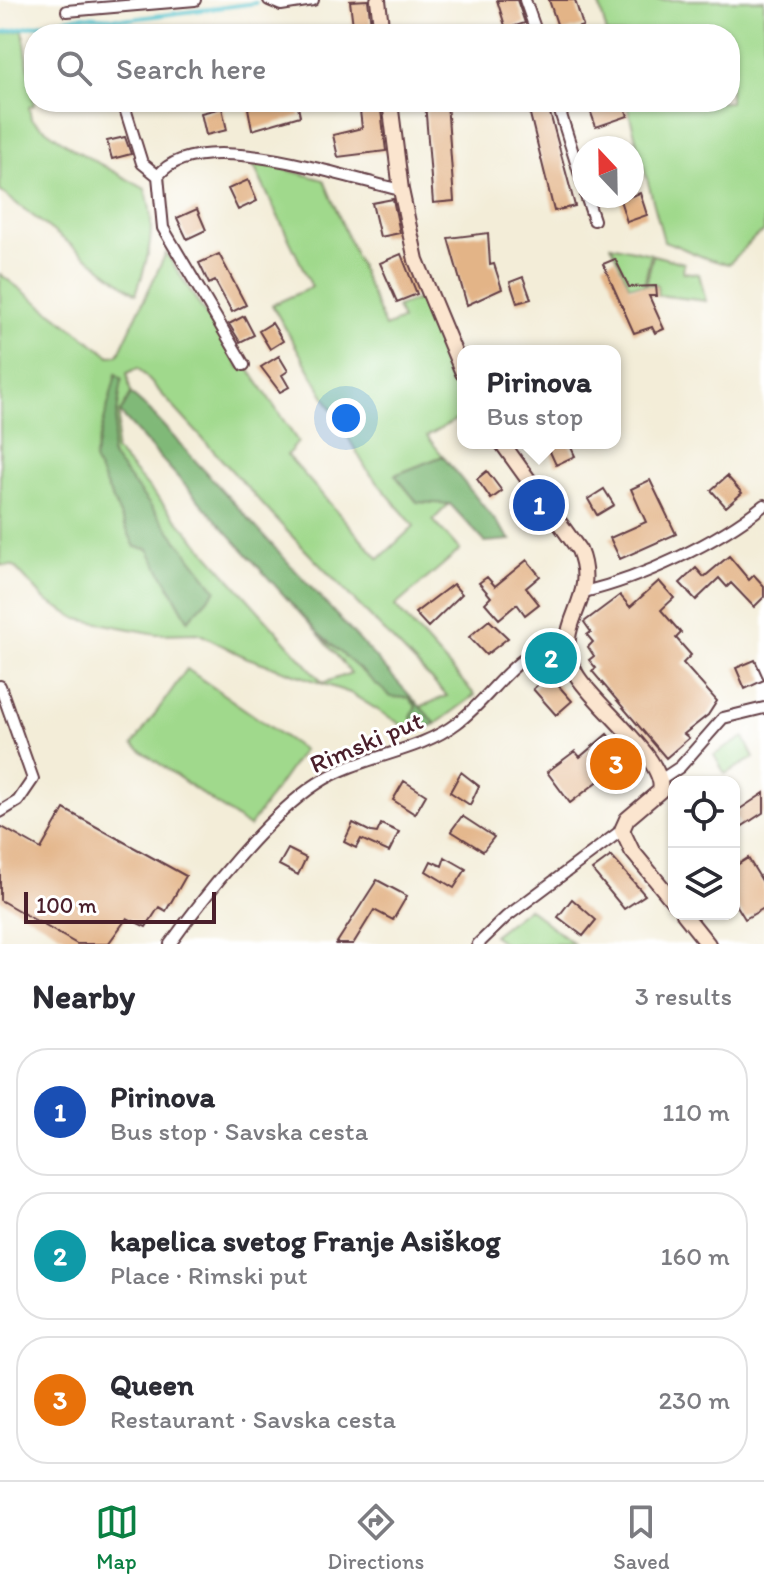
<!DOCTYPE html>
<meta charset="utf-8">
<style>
:root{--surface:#fff;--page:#f2f2f3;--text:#2b2b33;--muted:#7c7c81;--line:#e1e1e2;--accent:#0b8043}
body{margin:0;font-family:Itim,sans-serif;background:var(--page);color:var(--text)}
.controls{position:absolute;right:24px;bottom:24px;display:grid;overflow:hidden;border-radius:16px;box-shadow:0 2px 6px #0004}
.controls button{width:72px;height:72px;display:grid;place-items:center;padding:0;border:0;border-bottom:2px solid var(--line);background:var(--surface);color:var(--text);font:40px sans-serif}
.compass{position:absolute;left:572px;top:136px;width:72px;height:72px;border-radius:50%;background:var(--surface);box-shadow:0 2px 6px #0004;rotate:338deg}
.scale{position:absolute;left:24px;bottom:20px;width:192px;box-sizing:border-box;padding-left:8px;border:4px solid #4a1f2b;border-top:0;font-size:22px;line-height:28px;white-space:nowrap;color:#4a1f2b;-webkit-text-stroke:6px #fff;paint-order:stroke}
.you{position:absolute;left:346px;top:418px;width:28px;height:28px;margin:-20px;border:6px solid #fff;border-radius:50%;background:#1a73e8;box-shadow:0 0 0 12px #1a73e833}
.badge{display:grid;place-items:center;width:52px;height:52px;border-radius:50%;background:var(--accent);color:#fff;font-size:26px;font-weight:700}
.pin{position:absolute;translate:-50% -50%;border:4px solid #fff;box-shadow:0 2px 8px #0006}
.popup{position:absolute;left:457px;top:345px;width:164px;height:104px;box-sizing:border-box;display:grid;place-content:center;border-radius:16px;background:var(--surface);filter:drop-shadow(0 2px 6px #0005);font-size:26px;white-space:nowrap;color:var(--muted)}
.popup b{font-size:30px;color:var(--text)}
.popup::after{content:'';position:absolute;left:50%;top:100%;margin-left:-16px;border:16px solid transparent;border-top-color:var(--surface)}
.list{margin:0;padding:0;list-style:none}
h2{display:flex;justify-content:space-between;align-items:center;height:104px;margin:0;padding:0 32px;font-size:34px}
h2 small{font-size:26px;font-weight:400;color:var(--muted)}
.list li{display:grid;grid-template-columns:52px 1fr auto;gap:24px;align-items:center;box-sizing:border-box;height:128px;margin:0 16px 16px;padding:0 16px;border:2px solid var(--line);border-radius:32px}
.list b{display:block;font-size:30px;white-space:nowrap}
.list p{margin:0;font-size:26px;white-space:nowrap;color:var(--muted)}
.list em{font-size:26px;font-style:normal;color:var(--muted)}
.icon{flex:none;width:44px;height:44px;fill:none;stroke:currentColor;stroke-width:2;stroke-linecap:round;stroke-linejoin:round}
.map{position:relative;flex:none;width:764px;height:944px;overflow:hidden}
.search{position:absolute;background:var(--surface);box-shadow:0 2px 6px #0004;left:24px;right:24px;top:24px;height:88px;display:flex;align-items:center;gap:20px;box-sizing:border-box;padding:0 28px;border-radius:32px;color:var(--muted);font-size:30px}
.sheet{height:536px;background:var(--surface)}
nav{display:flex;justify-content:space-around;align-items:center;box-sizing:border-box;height:112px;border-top:2px solid var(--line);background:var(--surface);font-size:22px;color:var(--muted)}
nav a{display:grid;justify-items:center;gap:4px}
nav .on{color:var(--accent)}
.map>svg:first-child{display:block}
</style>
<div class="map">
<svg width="764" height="944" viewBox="0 0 764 944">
<rect width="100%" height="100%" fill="#fff"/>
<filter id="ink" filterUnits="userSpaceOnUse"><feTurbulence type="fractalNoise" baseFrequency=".0125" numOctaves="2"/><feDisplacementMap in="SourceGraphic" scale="16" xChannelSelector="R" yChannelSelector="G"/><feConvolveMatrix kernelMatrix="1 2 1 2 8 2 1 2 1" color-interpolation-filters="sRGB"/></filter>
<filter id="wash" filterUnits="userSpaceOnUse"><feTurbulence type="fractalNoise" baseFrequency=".006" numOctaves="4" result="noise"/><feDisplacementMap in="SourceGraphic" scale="32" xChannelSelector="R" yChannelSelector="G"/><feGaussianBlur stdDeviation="1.8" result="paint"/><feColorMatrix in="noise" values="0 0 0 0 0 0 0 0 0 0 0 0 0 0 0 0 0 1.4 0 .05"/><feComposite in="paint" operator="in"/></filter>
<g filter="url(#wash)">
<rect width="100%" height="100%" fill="#f3edd8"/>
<path fill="#a0d98c" stroke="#757c5c" stroke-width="2" d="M598 0H764V232L755 237 729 264C706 261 687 249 664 241L626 102H730V34H607Z
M23 30 34 105 29 107 31 119 75 150 145 189C158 225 148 260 136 294L0 191V34Z
M251 160 324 180 385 327 402 320 397 307 421 298 463 393V416L427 436 443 456 395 475 417 502 450 503 433 520 460 550 395 606 475 695 436 724 420 707 447 696 286 530 138 368 127 373 131 394 120 413 115 450 323 683 351 673 317 632 391 696 409 698 416 706 411 718 419 730 415 733 350 693 245 657 198 633 157 634 78 619 45 600 14 566 0 565V274L110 356 118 355 166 253 240 368 248 367 298 442 287 455 379 559 414 526 367 470 272 305 312 287Z
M611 245 651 254 644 285H629Z
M653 255 684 263 683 272 699 274 706 301 658 295 657 284 646 285Z
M187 669 303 750 249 827 133 745Z
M744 737 754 758 725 774 714 755Z
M528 908 574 944H505L493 935Z"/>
<path fill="#80b978" stroke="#656c52" stroke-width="2" d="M116 374 122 379 111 455 216 590 188 620 148 549 135 547 94 460Z
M131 394 148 409 436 724 419 730 411 718 416 706 409 698 391 697 317 632 120 413Z
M443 456 448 463 511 540 485 542 450 504 417 502 395 475Z"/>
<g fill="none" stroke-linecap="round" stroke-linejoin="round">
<path stroke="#57c4ce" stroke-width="4" d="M0 33 81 16 131 19 256 3"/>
</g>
<g id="blocks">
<path fill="#e3b487" d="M368 0 372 34H354L350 1Z
M497 0H517L525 23 506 29Z
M549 0H575L583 26 560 33Z
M267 102H297L300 116 252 130 248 108Z
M359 102H380L386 151 338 157 333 135 362 128Z
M425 102H447L454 201 433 203Z
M527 102H547L575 206 554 211Z
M603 102H623L628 116 596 127 589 107Z
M222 108 227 130 206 135 201 113Z
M125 137 131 154 112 159 107 141Z
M248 180 257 201 238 210 228 189Z
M640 193 647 215 627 222 620 200Z
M393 199 400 233 380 237 372 203Z
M197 209 206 230 187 239 177 218Z
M488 233 490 265 494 264 502 289 467 305 448 238Z
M219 254 246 305 232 312 215 281 209 284 199 263Z
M401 254 417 294 397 302 380 263Z
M615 259 629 287 656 286 657 296H649L664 329 655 333 652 327 634 333 603 264Z
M523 277 531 299 517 303 510 282Z
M244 316 254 335 240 342 229 324Z
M272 323 283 341 270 349 259 331Z
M279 356 288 371 282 375 289 387 280 392 261 367Z
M546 443H569L575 456 556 465Z
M487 471 502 491 491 499 477 479Z
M727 476 742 493 726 507 711 490Z
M650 480 676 534 620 559 610 538 646 522 631 489Z
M604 489 614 505 597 515 588 499Z
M529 498 543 516 528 528 514 511Z
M729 556 749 580 754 575 764 586V597L754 607 731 583 727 587 719 578 696 600 680 583 696 568 704 577Z
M527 560 540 576 526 588 539 604 525 615 517 604 499 619 485 603 491 597 479 583 487 577 495 586Z
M659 581 674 598 661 610 681 633 676 638 691 655 683 663 717 701 708 715 684 734 689 738 666 758 592 671 596 668 589 660 594 656 588 647 593 642 587 635 591 632 584 622 620 595 630 607Z
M453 584 462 594 428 627 415 613Z
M489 620 508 638 486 655 469 637Z
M755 660 764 680 745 689 736 668Z
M549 675 572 701 556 715 533 689Z
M607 734 627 757 609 772 615 779 607 786 601 779 570 803 547 772 575 751 580 757Z
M461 772 479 786 470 805 450 792Z
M404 781 426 795 415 814 393 800Z
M764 793V812L741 827 734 813Z
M64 809 186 876 166 911 159 907 146 927 127 918 108 944H77L0 900V826L41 849Z
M462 816 494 837 483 851 451 831Z
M353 823 371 832 377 833 381 824 399 832 389 852 361 839 356 848 344 842Z
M288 849 306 858 298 875 279 865Z
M611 856 645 895 624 909 592 870Z
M445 857 466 869 454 888 426 871 431 861 442 866Z
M748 858 764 884V908L745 919 734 901V867Z
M377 880 407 896 393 920 374 910 353 944H336Z
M572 899 596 920 583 936 558 917Z"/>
</g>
</g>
<g filter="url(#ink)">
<use href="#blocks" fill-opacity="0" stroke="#633e45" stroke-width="2"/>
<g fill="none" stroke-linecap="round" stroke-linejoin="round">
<g stroke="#633e45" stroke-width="14">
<path id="street" d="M269 0 281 5 313 0
M525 0 537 34
M67 11 195 0
M123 102 142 163 158 176 163 228 244 365
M557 102 584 188
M158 176C196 124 348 179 401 190
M586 196 594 220
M584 592C642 578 717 543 764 505
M0 686 33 779 18 801 0 812
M662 779 680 767 723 718 764 708
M170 944C205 895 268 815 318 783 361 755 416 754 457 723 497 693 513 649 567 642
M478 944 506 917 622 830"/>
</g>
<g stroke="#633e45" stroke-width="18">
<path id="secondary" d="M378 0 382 34
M390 102 401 190 416 260 463 373
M502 443 579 550C601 604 548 622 576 674 592 703 668 761 660 791L627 819 622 830 632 851 674 902
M684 914 708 944"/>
</g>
<use href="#street" stroke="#fff" stroke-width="10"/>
<use href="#secondary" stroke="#fbe5cf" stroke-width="14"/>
</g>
</g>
<g text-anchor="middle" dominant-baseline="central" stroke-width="6" stroke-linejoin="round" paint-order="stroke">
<g font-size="26" fill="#4a1f2b" stroke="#fff">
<text transform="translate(366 742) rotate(-23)">Rimski put</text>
</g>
</g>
</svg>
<div class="controls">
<button><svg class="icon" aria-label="locate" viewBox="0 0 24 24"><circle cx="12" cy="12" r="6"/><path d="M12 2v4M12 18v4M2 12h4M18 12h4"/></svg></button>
<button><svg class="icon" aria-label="layers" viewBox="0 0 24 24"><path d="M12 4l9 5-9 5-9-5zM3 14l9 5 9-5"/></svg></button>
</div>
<svg class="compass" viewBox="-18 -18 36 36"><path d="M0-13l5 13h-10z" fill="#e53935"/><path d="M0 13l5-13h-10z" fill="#7c7c81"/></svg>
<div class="scale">100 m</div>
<div class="you"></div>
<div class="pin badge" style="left:539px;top:505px;background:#1a4fb4">1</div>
<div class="popup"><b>Pirinova</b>Bus stop</div>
<div class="pin badge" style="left:551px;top:658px;background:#0f9aa8">2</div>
<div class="pin badge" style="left:616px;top:764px;background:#e8710a">3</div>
<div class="search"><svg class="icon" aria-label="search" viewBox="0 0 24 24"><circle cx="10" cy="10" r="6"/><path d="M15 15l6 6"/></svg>Search here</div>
</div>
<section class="sheet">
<h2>Nearby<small>3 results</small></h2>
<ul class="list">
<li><span class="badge" style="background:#1a4fb4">1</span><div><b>Pirinova</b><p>Bus stop · Savska cesta</p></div><em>110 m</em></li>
<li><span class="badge" style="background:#0f9aa8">2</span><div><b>kapelica svetog Franje Asiškog</b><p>Place · Rimski put</p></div><em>160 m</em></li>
<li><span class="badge" style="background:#e8710a">3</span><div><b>Queen</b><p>Restaurant · Savska cesta</p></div><em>230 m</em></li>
</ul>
</section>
<nav>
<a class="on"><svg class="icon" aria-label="map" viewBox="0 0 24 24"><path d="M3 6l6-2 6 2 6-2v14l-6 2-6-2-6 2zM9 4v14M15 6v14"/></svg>Map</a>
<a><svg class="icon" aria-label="directions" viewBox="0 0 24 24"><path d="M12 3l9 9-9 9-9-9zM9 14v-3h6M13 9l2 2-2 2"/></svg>Directions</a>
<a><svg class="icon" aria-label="saved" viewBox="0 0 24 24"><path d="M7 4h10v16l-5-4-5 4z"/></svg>Saved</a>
</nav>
